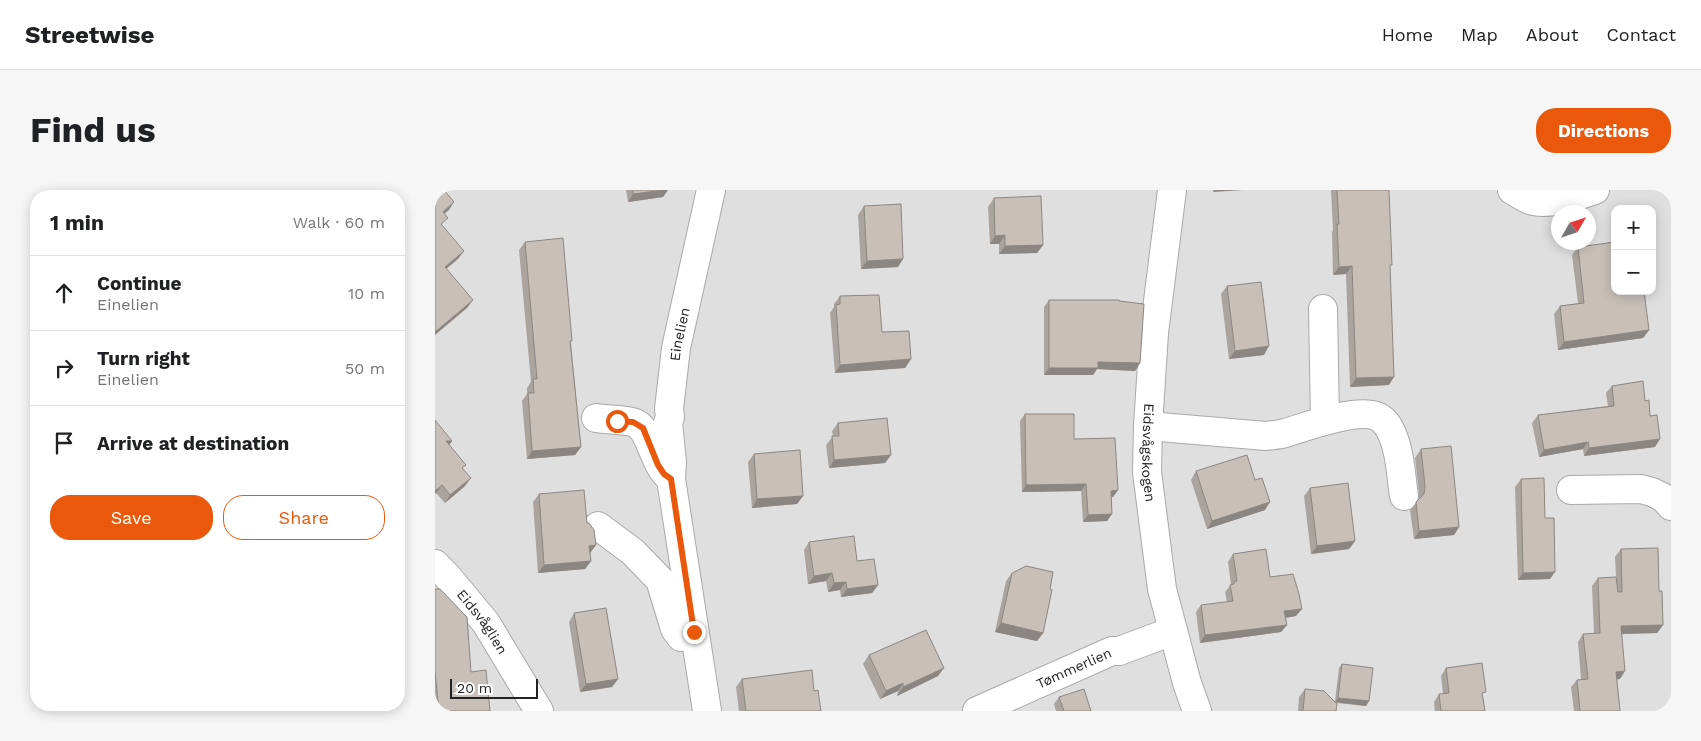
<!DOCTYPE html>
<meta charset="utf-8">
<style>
:root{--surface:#fff;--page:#f6f6f6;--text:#202124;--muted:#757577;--line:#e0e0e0;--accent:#ea580c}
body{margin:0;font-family:"Work Sans",sans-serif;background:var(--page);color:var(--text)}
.controls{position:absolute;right:15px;top:15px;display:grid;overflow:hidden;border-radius:10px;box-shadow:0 2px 12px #0003}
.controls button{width:45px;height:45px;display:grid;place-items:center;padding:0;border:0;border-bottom:1px solid var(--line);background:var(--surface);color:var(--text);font:25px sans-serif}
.compass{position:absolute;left:1116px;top:15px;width:45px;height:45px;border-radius:50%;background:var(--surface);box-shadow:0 2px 12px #0003;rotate:51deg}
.scale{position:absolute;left:15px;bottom:12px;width:88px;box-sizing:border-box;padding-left:5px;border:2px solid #222;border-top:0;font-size:14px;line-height:18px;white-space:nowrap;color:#222;-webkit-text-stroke:4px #fff;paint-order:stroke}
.stop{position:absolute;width:15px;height:15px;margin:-11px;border:4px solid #ea580c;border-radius:50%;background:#fff}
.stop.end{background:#ea580c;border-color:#fff;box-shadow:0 1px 5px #0008}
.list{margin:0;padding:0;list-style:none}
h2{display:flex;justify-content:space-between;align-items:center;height:65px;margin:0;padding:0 20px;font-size:21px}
h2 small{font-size:16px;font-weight:400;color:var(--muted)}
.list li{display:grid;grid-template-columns:32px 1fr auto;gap:15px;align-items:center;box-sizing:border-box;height:75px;padding:0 20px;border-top:1px solid var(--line)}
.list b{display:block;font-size:19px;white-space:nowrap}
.list p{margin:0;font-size:16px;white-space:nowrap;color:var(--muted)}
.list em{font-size:16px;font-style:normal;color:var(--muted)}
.actions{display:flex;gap:10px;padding:15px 20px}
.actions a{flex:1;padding:11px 0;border:1px solid var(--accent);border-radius:20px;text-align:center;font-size:18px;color:var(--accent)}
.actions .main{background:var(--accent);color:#fff}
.icon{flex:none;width:28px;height:28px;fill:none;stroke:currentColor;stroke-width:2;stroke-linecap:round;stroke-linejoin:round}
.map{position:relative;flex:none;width:1236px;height:521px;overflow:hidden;border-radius:20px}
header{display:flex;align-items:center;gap:30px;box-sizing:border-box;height:70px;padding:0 25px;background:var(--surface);border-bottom:1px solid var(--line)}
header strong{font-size:24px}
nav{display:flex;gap:28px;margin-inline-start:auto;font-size:18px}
.intro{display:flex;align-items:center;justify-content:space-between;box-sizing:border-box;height:120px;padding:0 30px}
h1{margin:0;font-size:35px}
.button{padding:12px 22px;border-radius:20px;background:var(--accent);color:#fff;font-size:18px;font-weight:700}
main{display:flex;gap:30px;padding:0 30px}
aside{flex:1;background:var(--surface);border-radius:20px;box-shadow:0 2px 12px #0003}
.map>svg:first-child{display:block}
</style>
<header>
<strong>Streetwise</strong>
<nav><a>Home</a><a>Map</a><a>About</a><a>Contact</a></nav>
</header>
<div class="intro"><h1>Find us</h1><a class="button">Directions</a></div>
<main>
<aside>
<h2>1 min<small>Walk · 60 m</small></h2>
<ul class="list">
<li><svg class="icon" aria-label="ahead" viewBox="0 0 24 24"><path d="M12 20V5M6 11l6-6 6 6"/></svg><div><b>Continue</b><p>Einelien</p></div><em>10 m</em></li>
<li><svg class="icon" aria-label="right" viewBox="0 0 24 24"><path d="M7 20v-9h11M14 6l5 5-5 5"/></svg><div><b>Turn right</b><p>Einelien</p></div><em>50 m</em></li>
<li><svg class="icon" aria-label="arrive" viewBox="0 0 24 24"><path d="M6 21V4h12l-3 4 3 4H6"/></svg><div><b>Arrive at destination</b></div></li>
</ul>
<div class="actions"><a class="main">Save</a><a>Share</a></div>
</aside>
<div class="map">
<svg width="1236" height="521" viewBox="0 0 1236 521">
<rect width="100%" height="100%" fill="#f2efe9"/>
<path fill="#e0dfdf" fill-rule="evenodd" d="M0 0H1236V521H0ZM1180 19H1217V101H1180ZM1124 22H1154V52H1124Z"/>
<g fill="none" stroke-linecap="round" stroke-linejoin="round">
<g stroke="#a9a9a9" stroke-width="30">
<g id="minor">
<path id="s1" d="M737 0 719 143 713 236 712 282 727 399 752 493 762 521"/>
<path d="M1077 0C1084 4 1090 9 1098 11 1114 15 1144 6 1160 0"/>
<path d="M888 119 890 230"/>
<path d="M161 228C173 230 185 229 197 232 216 236 217 274 235 288"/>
<path d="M713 236 831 246C838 245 844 245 850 243 871 237 920 218 941 226 950 229 956 240 959 249 966 267 966 288 969 306"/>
<path d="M1136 300 1206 299 1217 302 1229 308 1236 316"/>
<path d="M163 336 198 362 225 390 240 439 246 447 259 442"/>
<path id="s2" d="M0 374 12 386 51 433 104 521"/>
<path id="s3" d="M272 521 236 289 237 272 233 233 235 227 234 219 241 158 276 0"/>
<path id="s4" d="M542 521 677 461H684L738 441"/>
</g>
</g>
<use href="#minor" stroke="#fff" stroke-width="28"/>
</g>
<path fill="#aba49e" d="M191 0H233L228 7 193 12Z
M896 0H954L955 77 954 195 915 197 911 84 898 85 897 42 898 40Z
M559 8 608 55 602 63 564 64V54H555L553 17Z
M429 16 463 77 426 79 423 25Z
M90 52 136 153 146 257 140 265 92 269 87 211 92 204V198L96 192 84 60Z
M1143 57 1180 101 1214 140 1208 148 1123 160 1119 124 1125 116 1143 113 1137 65Z
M792 96 829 165 794 169 786 104Z
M405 106 476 169 470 178 400 183 395 123 399 117V114Z
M614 110 705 173 700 181 662 179 658 185H609V117Z
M1177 196 1210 211 1220 257 1149 266 1148 259 1104 267 1097 233 1103 225 1173 216 1171 203Z
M590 224 639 249 683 300 678 307H676L677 324 672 331 648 332 646 301 587 302 585 231Z
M0 230 28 279 30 296 10 313 1 303 0 304Z
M403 233 456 265 450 273 394 278 391 255 398 246 397 241Z
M986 259 1024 337 1019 345 979 349 975 320 984 309V304L980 268Z
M319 264 368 306 362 314 317 318 313 272Z
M761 281 820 290 830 320 772 339 756 290Z
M1086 289 1110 328 1115 389 1083 390 1080 297Z
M875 298 920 351 914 359 876 364 869 306Z
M104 304 152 333 161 355 155 363 156 371 150 379 103 383 98 312Z
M374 352 422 371 443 395 437 403 406 407 405 400 393 402 391 391 373 394 369 360Z
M1186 359 1224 401 1228 435 1222 443 1187 444 1185 489H1182L1185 521H1139L1136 497 1142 490 1146 489 1143 452 1148 444H1159L1157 396 1163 388 1181 387 1180 367Z
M798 364 835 387 861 426 850 428 852 435 846 442 765 453 761 422 766 415 792 412 790 402 796 395 793 372Z
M577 383 615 399 608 443 602 451 560 442 571 391Z
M0 399 36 482 55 521H0Z
M139 423 183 489 177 497 145 502 134 432Z
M434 465 503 486 462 506 463 501 445 509 428 474Z
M907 474 934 511 931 516 901 513V521H863L864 507 870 499 900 511 904 478Z
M1011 478 1048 507 1050 521H1000L999 512 1004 504H1008L1006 486Z
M307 489 379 501 386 521H304L301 497Z
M624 507 656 521H621L619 514Z"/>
<path fill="#8b8681" d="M229 0H233L228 7 193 12 198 4Z
M779 0H808L778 2Z
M19 12 14 20 2 30 8 22Z
M570 45 564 54H555L560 46Z
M608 55 602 63 564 64 570 56Z
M29 61 23 69 4 85 10 77Z
M468 69 463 77 426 79 432 71Z
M917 76 911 84 898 85 904 77Z
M38 110 32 118 0 145V142Z
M1214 140 1208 148 1123 160 1129 152Z
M834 156 829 165 794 169 800 161Z
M476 169 470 178 400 183 405 175Z
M663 172 705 173 700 181 662 179 658 185H609L614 178Z
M959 187 954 195 915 197 921 188Z
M1225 249 1220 257 1149 266 1154 258Z
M11 251H17L12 259Z
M1153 252 1148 259 1104 267 1109 260Z
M146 257 140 265 92 269 97 261Z
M456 265 450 273 394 278 399 270Z
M36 288 30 296 10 313 15 305Z
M651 294 646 301 587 302 591 295Z
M7 295 1 303 0 304V301Z
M683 300 678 307H671L676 301Z
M368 306 362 314 317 318 322 309Z
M835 312 830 320 772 339 777 331Z
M677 324 672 331 648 332 653 325Z
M1024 337 1019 345 979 349 984 341Z
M920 351 914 359 876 364 882 356Z
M161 355 155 363 154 356Z
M156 371 150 379 103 383 109 375Z
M1120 382 1115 389 1083 390 1088 383Z
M397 383 391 391 373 394 379 386Z
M411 392 405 400 393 402 399 393Z
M443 395 437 403 406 407 412 399Z
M867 419 861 426 844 429 849 421Z
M566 433 608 443 602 451 560 442Z
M852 435 846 442 765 453 770 445Z
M1228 435 1222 443 1181 444 1186 436Z
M509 478 503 486 462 506 468 497Z
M1190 481 1185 489 1176 490 1181 482Z
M183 489 177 497 145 502 151 494Z
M468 493 463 501 445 509 451 501Z
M903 508 934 511 931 516 900 512Z"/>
<path fill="#c7bfb8" stroke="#8b8681" d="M0 0H9L19 12 8 22 13 28 6 34 29 61 10 77 38 110 0 142Z
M198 0H229L198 4Z
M902 0H954L957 75H955L959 187 921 188 917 76 904 77 902 34H904Z
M606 6 608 55 570 56V45L560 46 559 8Z
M466 14 468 69 432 71 429 16Z
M128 48 137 151H135L146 257 97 261 93 203H99L98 189H102L90 52Z
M1180 52V101H1209L1214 140 1129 152 1125 116 1149 113 1143 57Z
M826 92 834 156 800 161 792 96Z
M444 105 447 142 474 141 476 169 405 175 401 115 405 114V106Z
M614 110H684V111L709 114 705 173 663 172V178H614Z
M1208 191 1210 211 1214 210 1215 226 1222 225 1225 249 1154 258 1153 252 1109 260 1103 225 1179 216 1177 196Z
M590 224H639V249L680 248 683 300 676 301 677 324 653 325 651 294 591 295Z
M452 228 456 265 399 270 397 246H404L403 233Z
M0 230 17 251H11L31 275 27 278 36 288 15 305 7 295 0 301Z
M1016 256 1024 337 984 341 981 312 989 304 990 296 986 259Z
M365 260 368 306 322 309 319 264Z
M812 265 820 290 827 288 835 312 777 331 761 281Z
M1109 288 1110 328H1119L1120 382 1088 383 1086 289Z
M913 293 920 351 882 356 875 298Z
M149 300 152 333H154L159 340 161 355 154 356 156 371 109 375 104 304Z
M419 346 422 371 439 369 443 395 412 399 411 392 399 393 397 383 379 386 374 352Z
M1223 358 1224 401H1227L1228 435 1186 436 1190 481 1181 482 1185 521H1145L1142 490 1153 489 1148 444 1165 443 1163 388 1181 387 1183 402H1187L1186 359Z
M831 359 835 387 858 384 864 404 867 419 849 421 852 435 770 445 766 415 798 411 795 395 799 394V392L802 391 798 364Z
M591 376 618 382 615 399 617 400 608 443 566 433 577 383Z
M0 399H5L32 427 36 482 51 480 55 521H4L0 481Z
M171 418 183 489 151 494 139 423Z
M491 440 509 478 468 497V493L451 501 434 465Z
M1047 473 1051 502 1047 503 1050 521H1006L1004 504 1014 503 1011 478Z
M907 474 938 478 934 511 903 508Z
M377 480 379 501 383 500 386 521H311L307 489Z
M649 499 656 521H629L624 507Z
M870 499 889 501 902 514 901 521H868Z"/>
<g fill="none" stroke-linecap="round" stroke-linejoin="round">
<path stroke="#ea580c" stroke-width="6" d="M182 231 198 232 208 238 223 275 229 284 236 289 259 442"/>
</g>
<g text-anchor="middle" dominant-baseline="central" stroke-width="4" stroke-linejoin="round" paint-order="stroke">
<g font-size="14" fill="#222" stroke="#fff">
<text stroke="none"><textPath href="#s3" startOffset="381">Einelien</textPath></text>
<text stroke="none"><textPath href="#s1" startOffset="264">Eidsvågskogen</textPath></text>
<text stroke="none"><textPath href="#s2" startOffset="75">Eidsvåglien</textPath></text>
<text stroke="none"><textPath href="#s4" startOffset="106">Tømmerlien</textPath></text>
</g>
</g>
</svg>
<div class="controls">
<button>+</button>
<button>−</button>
</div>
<svg class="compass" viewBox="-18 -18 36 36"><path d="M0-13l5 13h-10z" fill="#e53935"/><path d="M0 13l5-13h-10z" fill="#757577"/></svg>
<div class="scale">20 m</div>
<div class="stop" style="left:182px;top:231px"></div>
<div class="stop end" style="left:259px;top:442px"></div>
</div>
</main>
